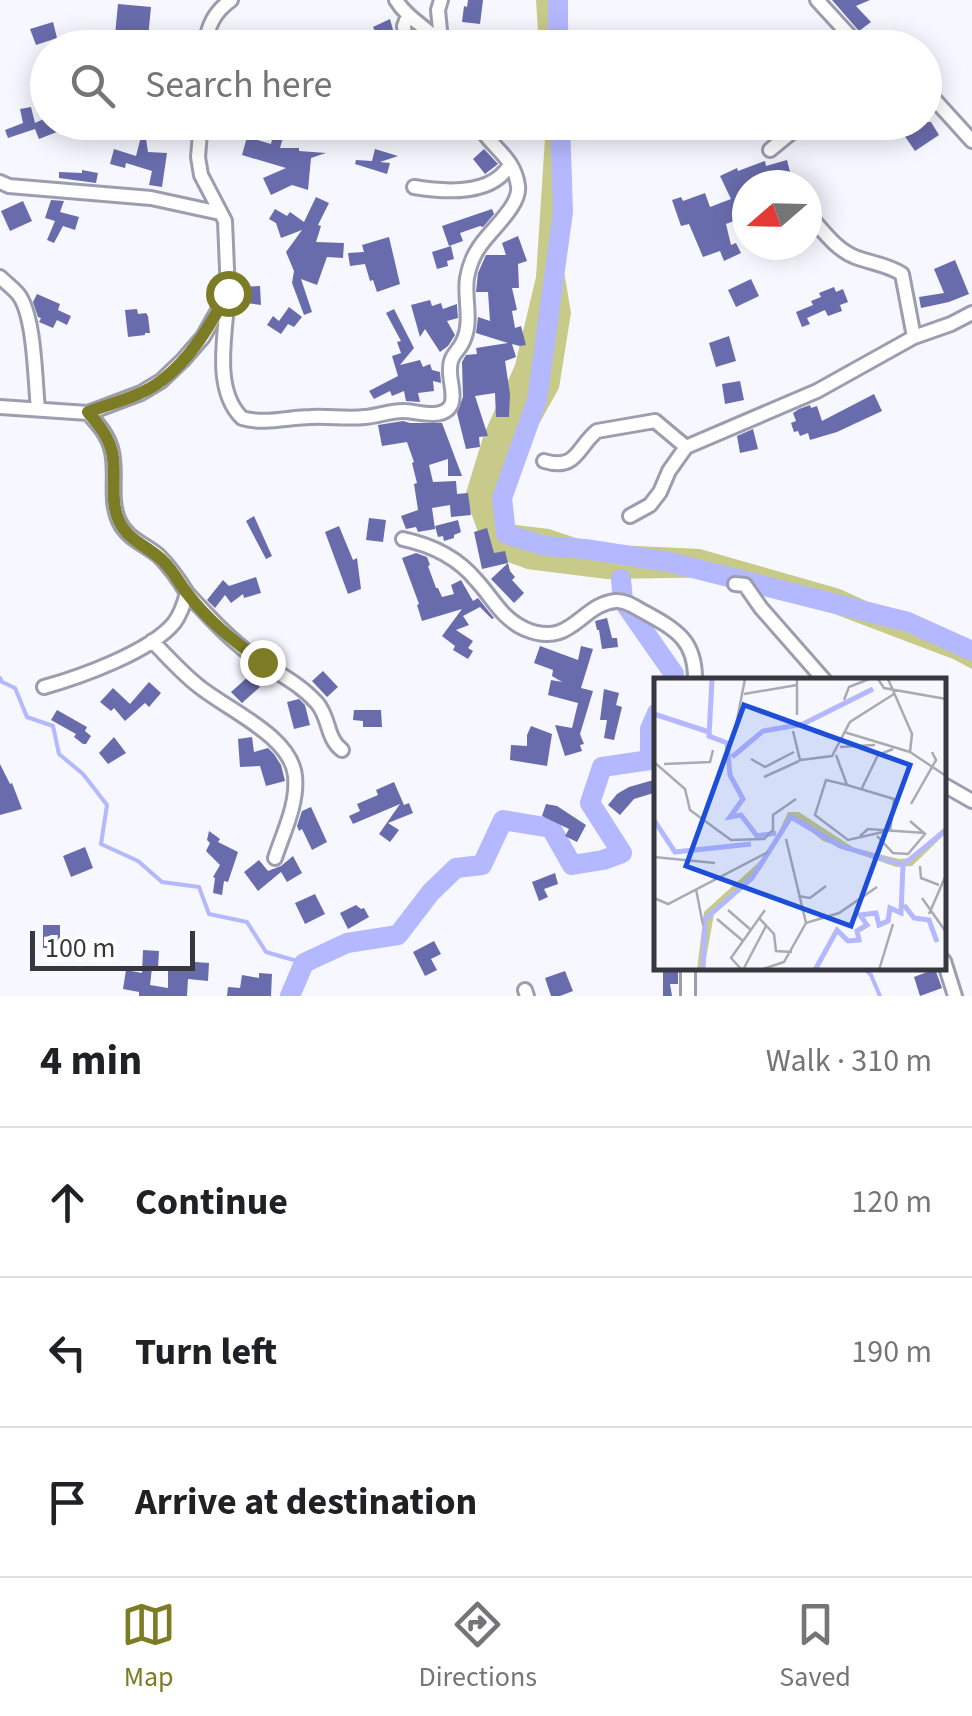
<!DOCTYPE html>
<meta charset="utf-8">
<style>
:root{--surface:#fff;--page:#f2f2f2;--text:#202124;--muted:#757577;--line:#e0e0e0;--accent:#7c7c24}
body{margin:0;font-family:"Source Sans 3",sans-serif;background:var(--page);color:var(--text)}
.compass{position:absolute;left:732px;top:170px;width:90px;height:90px;border-radius:50%;background:var(--surface);box-shadow:0 5px 25px #0003;rotate:250deg}
.scale{position:absolute;left:30px;bottom:25px;width:165px;box-sizing:border-box;padding-left:10px;border:5px solid #37383f;border-top:0;font-size:28px;line-height:35px;white-space:nowrap;color:#37383f;-webkit-text-stroke:8px #fff;paint-order:stroke}
.stop{position:absolute;width:30px;height:30px;margin:-22px;border:8px solid #7c7c24;border-radius:50%;background:#fff}
.stop.end{background:#7c7c24;border-color:#fff;box-shadow:0 2px 10px #0008}
.list{margin:0;padding:0;list-style:none}
h2{display:flex;justify-content:space-between;align-items:center;height:130px;margin:0;padding:0 40px;font-size:42px}
h2 small{font-size:32px;font-weight:400;color:var(--muted)}
.list li{display:grid;grid-template-columns:65px 1fr auto;gap:30px;align-items:center;box-sizing:border-box;height:150px;padding:0 40px;border-top:2px solid var(--line)}
.list b{display:block;font-size:38px;white-space:nowrap}
.list em{font-size:32px;font-style:normal;color:var(--muted)}
.icon{flex:none;width:55px;height:55px;fill:none;stroke:currentColor;stroke-width:2;stroke-linecap:round;stroke-linejoin:round}
.map{position:relative;flex:none;width:972px;height:996px;overflow:hidden}
.search{position:absolute;background:var(--surface);box-shadow:0 5px 25px #0003;left:30px;right:30px;top:30px;height:110px;display:flex;align-items:center;gap:25px;box-sizing:border-box;padding:0 35px;border-radius:55px;color:var(--muted);font-size:38px}
.sheet{height:580px;background:var(--surface)}
nav{display:flex;justify-content:space-around;align-items:center;box-sizing:border-box;height:140px;border-top:2px solid var(--line);background:var(--surface);font-size:28px;color:var(--muted)}
nav a{display:grid;justify-items:center;gap:5px}
nav .on{color:var(--accent)}
.map>svg:first-child{display:block}
</style>
<div class="map">
<svg width="972" height="996" viewBox="0 0 972 996">
<rect width="100%" height="100%" fill="#f6f7ff"/>
<path fill="#c8ca8a" d="M536 0H567L569 47H539Z
M546 123H569L561 253 571 313 559 388 519 460 506 487 500 523 549 529 594 544 700 549 840 589 947 638 972 652V669L953 659 737 577 606 579 527 569 486 554 465 496 484 434 515 365 536 277Z"/>
<g fill="none" stroke-linecap="round" stroke-linejoin="round">
<path stroke="#b4b8fe" stroke-width="4" d="M0 678 2 682 15 688 27 717 53 726 59 754 83 774 107 805 101 844 138 861 162 882 199 887 209 914 247 922 266 952 304 963
M864 968 871 975 880 996"/>
<path stroke="#b4b8fe" stroke-width="20" d="M558 48V0
M560 122 563 212 537 400 502 498 506 534 545 546 585 549 669 562 908 622 972 651
M621 579 623 601 674 674 671 681
M290 996 304 963 347 943 398 935 431 892 456 868 482 865 503 820 551 828 572 865 603 860 622 853 590 803 602 767 650 760V729L657 713"/>
</g>
<path fill="#696cac" d="M468 0H483L480 24 462 22 464 6 467 7Z
M832 0H870L856 6 871 22 859 31Z
M118 4 151 7 147 48 114 45Z
M390 19 395 37 381 43 373 27Z
M53 22 57 38 36 45 30 29Z
M31 107 35 123 48 117V122L77 124 39 139 35 129 8 138 5 130 23 123 20 109Z
M906 122H931L939 135 915 151 904 135 913 132Z
M144 125 148 152 167 153 162 187 149 185 152 171 126 163 125 168 110 164 114 149 136 156Z
M274 131 284 134 280 148H299V151L326 153 311 158 308 190 292 185 271 195 263 178 286 168 242 155 247 137 271 144Z
M375 149 398 156 380 162 390 163 387 174 355 164 356 160 372 161Z
M484 149 498 164 485 174 473 159Z
M787 160 790 172 781 174 780 171 747 185V216L726 224 731 245 736 243 741 253 724 261 720 251 703 257 689 224 681 226 672 200 681 197 683 201 705 193 710 207 731 199 720 176 737 168 738 171 765 161 766 166Z
M82 170 98 173 96 183 59 178V172L82 173Z
M316 197 329 203 318 225 321 226 316 242 344 243 343 258 327 257 317 285 301 279 312 312 304 315 292 283 294 271 286 252 302 230 281 238 276 223 269 219 275 209 287 216 290 212 304 222Z
M51 200 64 201 60 212 79 217 75 230 63 226 54 243 47 240 55 221 45 218Z
M23 201 32 221 10 231 1 211Z
M492 209 494 214 483 227 480 226 460 233 463 241 449 246 442 226Z
M518 236 527 261 518 264 519 288H512L517 310 512 311 515 328 521 326 526 345 520 346 512 344 516 357 505 361 510 394 509 417H496L495 393 475 396 488 436 479 437 480 447 466 449 457 413 463 397 462 362 466 355 477 354 476 348 508 343 476 333 478 317 490 321 488 292H476L478 273 486 255H506L502 243Z
M389 237 400 284 377 292 373 280 370 281 365 264 350 266 348 253 364 252 362 245Z
M451 246 454 259 447 261 448 266 437 269 432 252Z
M955 260 969 294 949 302 921 308 919 297 944 293 934 269Z
M751 279 759 296 736 307 728 290Z
M260 286 261 305 239 302 238 287Z
M834 287 836 292 843 289 848 302 840 305 842 311 828 316 825 310 807 318 810 324 802 327 796 312 813 305 811 301 821 297 819 293Z
M37 294 60 304 58 310 71 316 67 325 57 320 53 328 39 322 41 318 38 317 33 302Z
M430 300 432 306 441 303 443 309 457 304V306L458 318 447 321 455 335 448 346 440 352 425 329 420 337 411 305Z
M289 307 302 317 294 327 288 324 281 334 267 325 273 316 279 321Z
M137 309 138 314 146 313 148 316 150 333H145V335L128 337 125 310Z
M394 309 414 348 400 365 420 360 423 367 430 364 432 370 440 372 441 383 433 381 434 391 418 393 420 402 406 401 404 391 392 396 390 391 374 399 369 391 398 376 392 356 401 353 397 342 401 341 386 313Z
M729 336 736 361 716 367 709 343Z
M740 381 744 400 725 404 722 384Z
M874 394 882 411 837 432 810 440 808 433 800 436 798 431 794 432 791 423 796 421 793 413 799 409 810 405 811 408 817 406 822 421Z
M403 421 410 423H442L462 476H448V459L429 465 433 482 456 481 457 494 468 493 471 515 451 517 450 505 432 508 435 529 418 532 416 527 406 529 401 516 418 510 414 484 417 483 412 463 414 462 407 442 382 446 378 425Z
M753 429 758 449 740 453 737 436Z
M254 516 272 556 266 559 246 521Z
M369 518 386 520 383 542 366 540Z
M458 520 461 532 454 535V538L444 541 443 536 438 537 435 526Z
M339 526 353 560 357 558 361 589 348 594 325 532Z
M487 528 494 553 505 551 508 563 482 569 474 532Z
M416 553 427 557 430 565 428 566 436 588H438L442 597 454 594 451 585 461 580 473 601 478 598 494 618 492 619 480 607 463 616 469 625 456 630 473 641 468 648 473 651 468 659 453 650 455 646 442 636 462 609 422 621 417 605 419 604 402 558Z
M508 563 510 571 515 577 512 580 524 593 514 603 491 579Z
M256 577 261 593 244 598 243 594 231 603 225 595 215 608 207 600 223 580 229 586Z
M607 618 612 638H617L618 647 602 649 599 630H597L595 621Z
M540 646 578 660 581 646 593 649 581 688 593 691 580 734 584 744 580 745 582 751 565 756 555 725 572 728 578 703 548 695 551 680 562 682 552 676 553 670 534 663Z
M323 671 338 687 327 697 312 681Z
M249 676 260 687 242 703 231 692Z
M149 682 161 693 149 707 145 703 125 721 114 708 111 711 100 702 113 688 130 704Z
M604 689 619 693 616 705 622 707 614 740 604 738 607 720H600Z
M299 699 305 705 310 725 294 729 287 702Z
M57 710 87 727 85 731 91 736 86 744H83L74 737 76 734 51 720Z
M354 710H381L382 727H363V721L353 720Z
M531 726 552 734 547 766 510 760 511 745 527 746V735Z
M114 737 126 753 108 764 99 753Z
M252 737 254 752 268 748 274 754 281 765 285 781 266 786 260 766 240 767 238 739Z
M0 764 10 784 12 783 22 809 0 815Z
M657 779V792L634 799 620 815 608 805 617 794 629 787Z
M394 782 404 805 409 803 413 813 388 823 399 830 390 842 379 834 400 804 353 824 349 816 360 811 357 804 378 795 376 790Z
M546 804 557 806 586 825 577 842 565 836 569 829 542 816Z
M311 807 327 842 312 850 302 829 299 831 297 826 302 811Z
M209 831 220 839 218 842 238 852 228 882 224 881 222 895 213 893 215 878 213 877 220 865 206 851 210 843 207 840Z
M85 847 93 868 71 877 63 856Z
M293 856 302 873 287 882 281 872 258 891 244 872 259 860 268 871 281 866Z
M555 873 558 884 544 889 548 897 539 901 532 882Z
M315 894 325 914 305 924 295 903Z
M356 905 361 909 364 908 369 917 348 929 340 913Z
M43 925H60V948H43Z
M434 941 441 954 431 959 437 970 425 976 413 952Z
M143 950 159 951 158 968H152L150 985 168 988V966L194 969 195 962 209 963 208 981 188 979 187 996H139V992L123 989 126 970 142 973Z
M663 968H678V984H670L672 996H663Z
M935 969 942 988 920 996 914 977Z
M565 971 573 991 560 996H551L545 978Z
M259 973 272 974 271 996H227L228 987 240 988 242 975 259 978Z"/>
<g fill="none" stroke-linecap="round" stroke-linejoin="round">
<g stroke="#9c9eb0" stroke-width="18">
<path id="minor" d="M396 0C408 20 431 29 445 48
M441 0 438 10 441 40
M817 0 861 48
M205 48C207 27 214 12 231 0
M406 48 404 26 408 15
M924 88 972 141
M458 122 478 126
M770 150 804 122
M0 182 9 186 151 198 220 213
M414 187C444 192 493 196 510 164
M807 213C821 228 835 249 855 257 871 263 888 265 902 274L914 337
M0 277C6 283 13 288 18 294 35 315 35 382 38 409
M228 293C226 332 212 389 242 418 265 425 289 417 311 417 329 416 347 419 365 417 378 416 390 411 403 411 416 411 437 419 448 409 457 401 450 383 450 372 449 353 459 353 464 339 472 320 464 297 467 278 469 267 472 258 478 249 488 232 521 206 518 186 514 155 489 147 477 122
M0 407 88 413C98 424 109 436 112 452 117 475 109 499 119 521 127 539 145 544 159 556 170 567 179 580 187 593 184 604 181 614 174 623 150 652 80 677 44 687
M88 413 141 393 161 381 183 360 203 337 228 293 225 221 201 175 198 157 201 122
M544 461C577 471 577 447 597 431L655 421 686 447
M630 516 650 505 660 492 669 471 686 447 817 391 914 337 951 324 972 313
M403 539C431 545 457 557 476 580 493 598 501 618 525 629 572 649 580 604 616 601 626 600 636 608 644 612 677 630 696 641 695 681
M735 584 745 585 761 608 825 681
M187 593C210 618 233 643 261 662 281 675 301 685 317 703 330 718 326 738 342 750
M152 641C166 655 180 671 196 684 225 709 291 735 295 776 298 804 283 833 275 858
M944 785 972 801
M944 961 955 996
M525 990 527 996
M688 996V968"/>
</g>
<use href="#minor" stroke="#fff" stroke-width="12"/>
</g>
<g fill="none" stroke-linecap="round" stroke-linejoin="round">
<path stroke="#7c7c24" stroke-width="12" d="M228 293C210 325 191 359 161 381 140 397 112 403 88 412 98 424 109 437 112 452 117 475 109 499 119 521 128 541 150 547 164 562 174 572 179 583 187 593 207 620 235 642 262 662"/>
</g>
<g transform="translate(654 678)">
<rect width="292" height="292" fill="#f6f7ff"/>
<path d="M134 134H145L200 170 245 181 256 180 292 148V155L258 188 242 189 169 163 139 139 107 191 61 230 50 292H43L50 234 115 175Z" fill="#c8ca8a"/>
<path fill="none" stroke="#b4b8fe" stroke-width="5" d="M58 1 55 58 73 65 76 97 89 121 76 139 87 137 103 158 122 155M0 36 55 54M78 79 109 53 149 46 219 11M0 142 21 174 97 166M250 227 260 240 275 242 283 264M49 292 51 241 98 200 137 139 186 168 249 187 292 152M161 292 183 252 194 263 205 262 203 253 213 247 206 237 222 235 225 247 234 243 236 230 247 235 249 187"/>
<path fill="none" stroke="#aaabb2" stroke-width="2.5" d="M143 1V37M224 1 230 10 292 21M234 1 258 56 256 74 292 98M90 16 143 7M190 22 195 9 215 1M82 47 91 1M139 53 146 82 178 78 196 44 240 16M190 54 256 74M186 69 221 67M182 77 193 107 240 121 236 154M97 81 111 89 140 74M0 84 31 111 36 132 77 162 110 161 119 152V137L142 121M10 86 56 84 59 72M110 99 145 83M193 107 172 102 161 137 194 162 229 154M208 110 224 77 239 71M257 126 282 82 278 74M206 158 214 151 271 155M223 158 239 175 254 176 271 156 256 143M132 161 152 245 185 235 223 209M0 179 61 185M266 188 267 200 285 207M42 211 49 247M144 218 156 220 172 208M0 220 14 226 114 174M268 220 292 254M74 232 97 252M275 236 292 197M105 240 120 256 122 273 138 274M63 241 89 263M88 292 77 280 111 232M89 292 112 248M106 292 130 284 152 245M225 292 239 246"/>
<path fill="#1d4ed8" fill-opacity="0.15" stroke="#1d4ed8" stroke-width="5" d="M90 27 256 87 197 248 32 188Z"/>
<rect width="292" height="292" fill="none" stroke="#37383f" stroke-width="5"/>
</g>
</svg>
<svg class="compass" viewBox="-18 -18 36 36"><path d="M0-13l5 13h-10z" fill="#e53935"/><path d="M0 13l5-13h-10z" fill="#757577"/></svg>
<div class="scale">100 m</div>
<div class="stop" style="left:228px;top:293px"></div>
<div class="stop end" style="left:262px;top:662px"></div>
<div class="search"><svg class="icon" aria-label="search" viewBox="0 0 24 24"><circle cx="10" cy="10" r="6"/><path d="M15 15l6 6"/></svg>Search here</div>
</div>
<section class="sheet">
<h2>4 min<small>Walk · 310 m</small></h2>
<ul class="list">
<li><svg class="icon" aria-label="ahead" viewBox="0 0 24 24"><path d="M12 20V5M6 11l6-6 6 6"/></svg><div><b>Continue</b></div><em>120 m</em></li>
<li><svg class="icon" aria-label="left" viewBox="0 0 24 24"><path d="M17 20v-9H6M10 6l-5 5 5 5"/></svg><div><b>Turn left</b></div><em>190 m</em></li>
<li><svg class="icon" aria-label="arrive" viewBox="0 0 24 24"><path d="M6 21V4h12l-3 4 3 4H6"/></svg><div><b>Arrive at destination</b></div></li>
</ul>
</section>
<nav>
<a class="on"><svg class="icon" aria-label="map" viewBox="0 0 24 24"><path d="M3 6l6-2 6 2 6-2v14l-6 2-6-2-6 2zM9 4v14M15 6v14"/></svg>Map</a>
<a><svg class="icon" aria-label="directions" viewBox="0 0 24 24"><path d="M12 3l9 9-9 9-9-9zM9 14v-3h6M13 9l2 2-2 2"/></svg>Directions</a>
<a><svg class="icon" aria-label="saved" viewBox="0 0 24 24"><path d="M7 4h10v16l-5-4-5 4z"/></svg>Saved</a>
</nav>
